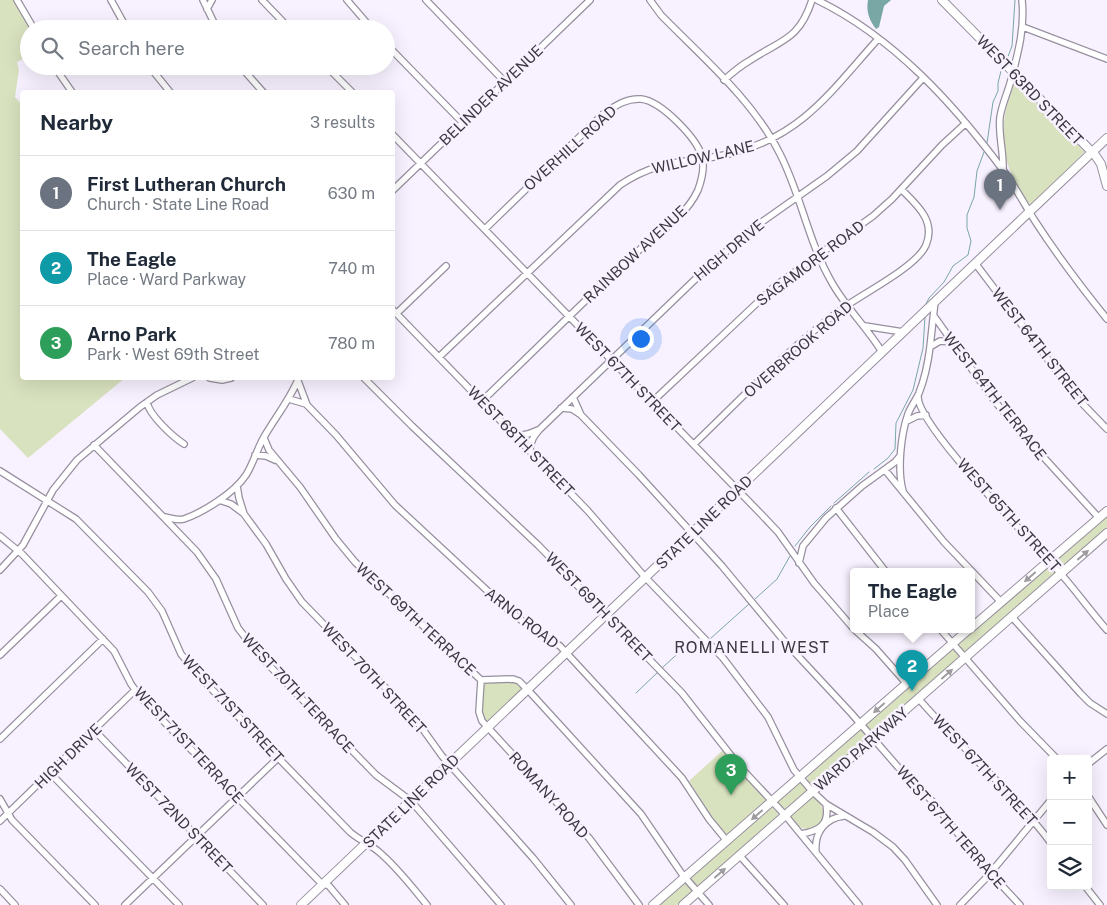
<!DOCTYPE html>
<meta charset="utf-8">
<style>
:root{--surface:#fff;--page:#f6f6f7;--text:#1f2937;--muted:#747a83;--line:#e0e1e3;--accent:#1a73e8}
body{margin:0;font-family:"Public Sans",sans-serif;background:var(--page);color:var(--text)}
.controls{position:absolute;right:15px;bottom:15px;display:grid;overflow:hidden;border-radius:5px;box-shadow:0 5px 20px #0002}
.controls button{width:45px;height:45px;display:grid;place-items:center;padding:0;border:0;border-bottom:1px solid var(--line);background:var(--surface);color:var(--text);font:25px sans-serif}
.you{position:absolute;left:640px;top:338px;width:18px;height:18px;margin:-12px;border:4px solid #fff;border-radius:50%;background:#1a73e8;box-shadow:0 0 0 8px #1a73e833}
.badge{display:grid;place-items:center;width:32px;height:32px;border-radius:50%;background:var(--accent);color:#fff;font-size:16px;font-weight:700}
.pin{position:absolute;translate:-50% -41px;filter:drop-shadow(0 1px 2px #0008)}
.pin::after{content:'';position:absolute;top:26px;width:18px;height:15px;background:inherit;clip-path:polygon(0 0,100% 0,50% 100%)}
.popup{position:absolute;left:850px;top:568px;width:125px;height:65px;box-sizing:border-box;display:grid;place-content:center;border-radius:5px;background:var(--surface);filter:drop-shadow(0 1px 4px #0005);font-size:16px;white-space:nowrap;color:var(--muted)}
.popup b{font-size:19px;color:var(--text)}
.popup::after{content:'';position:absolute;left:50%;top:100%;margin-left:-10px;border:10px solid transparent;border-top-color:var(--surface)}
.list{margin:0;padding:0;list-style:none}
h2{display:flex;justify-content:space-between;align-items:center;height:65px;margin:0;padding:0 20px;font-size:21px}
h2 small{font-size:16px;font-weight:400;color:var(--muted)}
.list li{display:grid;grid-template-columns:32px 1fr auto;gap:15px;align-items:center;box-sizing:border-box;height:75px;padding:0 20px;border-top:1px solid var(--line)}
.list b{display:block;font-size:19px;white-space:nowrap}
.list p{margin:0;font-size:16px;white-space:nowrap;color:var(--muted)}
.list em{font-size:16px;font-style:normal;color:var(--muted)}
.icon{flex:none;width:28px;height:28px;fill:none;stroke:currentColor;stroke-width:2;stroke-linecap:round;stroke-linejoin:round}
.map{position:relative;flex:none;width:1107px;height:905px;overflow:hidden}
.search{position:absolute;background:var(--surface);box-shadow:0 5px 20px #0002;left:20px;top:20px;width:375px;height:55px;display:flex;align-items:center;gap:12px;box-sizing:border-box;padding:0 18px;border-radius:28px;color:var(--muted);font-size:19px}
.panel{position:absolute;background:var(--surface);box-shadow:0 5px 20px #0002;left:20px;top:90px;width:375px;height:290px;border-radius:5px}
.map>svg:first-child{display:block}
</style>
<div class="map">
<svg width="1107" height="905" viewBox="0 0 1107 905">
<rect width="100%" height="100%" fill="#f8f1ff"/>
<path fill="#d9e2bf" d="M0 0H14L31 29H29V56L17 62 19 70 15 97 22 105V378H125L28 458 0 429Z
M1016 81 1085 152 1031 205C1025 200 1022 192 1018 186 997 151 1001 121 1013 84Z
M1107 514V529L1062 569H1059L1054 561Z
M1047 566H1050L1056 574 964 653 957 646 958 643Z
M951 649 954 650 960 658 874 733H872L865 725Z
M486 682H517L523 689 522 691 489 722C479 717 479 690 486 682Z
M859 729 862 730 868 738 815 785 810 784 806 776Z
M723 750 738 769 767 800 766 802 727 836 720 830 689 781Z
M798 782H801L807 791 787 809H784L778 803 779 799Z
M813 796C842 820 804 846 790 815Z
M771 807 778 813 777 818 699 885H696L690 878 691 876Z
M683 883H687L692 889 691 893 677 905H657Z"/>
<path fill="#79a7a6" d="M868 0H891L884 6 879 27 876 29C869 20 866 11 868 0Z"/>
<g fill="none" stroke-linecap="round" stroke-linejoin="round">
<path stroke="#79a7a6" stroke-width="1" d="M1007 59 1012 46 1015 0
M987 143 993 102 998 91V83L1002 67
M926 304 929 298 944 282 953 266 968 255 971 241 967 228V215L974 197 977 171 984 152
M874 469 888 458 895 449 896 423 913 390 923 348 925 317
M834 503 869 472
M795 546 810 527 831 506
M755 599 777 579 790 556
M710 639 749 604
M662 668 685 647 703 641
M636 693 657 673"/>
<g stroke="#978f9e" stroke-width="8">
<path id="minor" d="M17 0 34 29
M111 0 127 29
M203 0 217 29
M262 0 290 29
M347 0 372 29
M426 0 505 82
M650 0 661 15C703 58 753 100 780 154 801 195 808 241 831 281 845 307 867 327 882 352
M817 0C893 37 953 103 1003 170 1015 186 1024 204 1035 221 1057 255 1082 288 1107 319
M207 9 212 0
M1023 27 1107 59
M386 44 463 123
M54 66 72 92
M149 66 170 92
M240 66 263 92
M326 66 352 92
M724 80C732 73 740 66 749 61 780 40 799 41 812 0
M392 134 761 514 778 532 814 583 853 628
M1003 171C1004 152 998 135 1000 117 1002 104 1008 92 1011 80 1018 53 1025 28 1022 0
M392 191 590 0
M975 263 1077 398 1107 429
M392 309 588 511 645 577 723 658 768 717 794 770 812 791 826 804 873 832 893 847 905 860 937 905
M397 313 446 266
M934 316 993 399 1016 427 1099 518
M865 326 903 332
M930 347 935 301
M439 357 620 185C661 157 689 164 733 153 803 135 832 90 878 39
M210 378 222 380 231 378
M364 378 412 426 538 545 682 693 740 767 785 815 859 905
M298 381 307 405 336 435 395 505 507 609 530 627 560 646 682 778 709 819 727 841
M918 396C916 425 1037 546 1061 574 1077 592 1091 612 1107 630
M573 397 581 415
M289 399 306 404
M482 401C531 354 579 306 629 259 651 238 685 219 698 190 702 179 705 168 702 157 697 138 661 101 641 99 626 98 615 106 603 114L485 229
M147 402C149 415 173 437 184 444
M652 402 775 286 873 216 892 199 942 145 966 123
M561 408 572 409 581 415 639 475 722 566 785 642 851 713 898 767 935 804 980 862 1020 905
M907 421 917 416 926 415
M516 436 528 434 538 430
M264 438 269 450 300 487 336 539 355 562 481 680 513 679 519 681 528 690 641 814 682 874 709 905
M694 444C742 398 794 342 849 304 868 291 918 265 926 245 936 221 917 205 902 190
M94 445 197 552 216 579 238 628 259 655 376 775 411 801 501 905
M530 451C530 441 534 436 540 429L710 265 759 224 827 176 857 151 923 78
M255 455 266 456 275 460
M885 470 944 542 1001 602
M0 471 76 519 148 592 162 611 181 654 199 676 350 832C359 840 370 844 379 852 397 867 412 887 427 905
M237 486 239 498 244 514 266 544 286 579 302 602 414 717 442 756 533 858 571 905
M903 491C897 470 901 434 908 414 911 406 916 400 919 393 925 378 928 363 930 347L940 341 952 342
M219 500 231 504 243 513
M836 508 886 572
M165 517C171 518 178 521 184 519 204 512 234 493 246 475 253 464 257 449 264 437 275 418 288 402 297 382
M0 536 22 554 114 651 131 684 141 698 320 882 329 886 345 905
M799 563 803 546 826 518 862 486 895 462 900 456
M0 570 23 545 53 490 77 460 140 407 157 395 192 378
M1012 617 1081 694 1090 703 1107 714
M855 630 876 649 907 684
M941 630 1020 721 1057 759
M0 655 61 596
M481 680 479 712 482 721 589 838 639 905
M918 698C961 748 1011 790 1051 843
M94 730 263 905
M0 739 103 639
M1088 764 1107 749
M52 771 53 776 179 905
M1088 796 1107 825
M0 799 12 820 95 905
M0 821 135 690
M801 834C819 831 830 825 826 804
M816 852C814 833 825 818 844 816
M740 856 784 905
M1085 886 1100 905
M0 889 15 905
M125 905 278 758
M960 905 987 877 1051 800"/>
</g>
<g stroke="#978f9e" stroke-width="10">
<path id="major" d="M942 0 1095 155 1101 164 1107 186
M971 628 1107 511
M301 905 1107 138
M653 905 968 630
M683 905 1107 533"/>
</g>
<use href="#minor" stroke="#fff" stroke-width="5.5"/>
<use href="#major" stroke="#fff" stroke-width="8"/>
</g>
<defs><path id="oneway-solid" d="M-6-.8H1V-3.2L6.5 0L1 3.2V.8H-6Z" transform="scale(1.25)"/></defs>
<g fill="#9e9ca0">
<use href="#oneway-solid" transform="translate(1083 555) rotate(-41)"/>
<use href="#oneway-solid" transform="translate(1030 577) rotate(139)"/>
<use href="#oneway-solid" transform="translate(947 674) rotate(-41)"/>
<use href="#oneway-solid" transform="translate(879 708) rotate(139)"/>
<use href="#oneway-solid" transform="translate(757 815) rotate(139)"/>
<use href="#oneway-solid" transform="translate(720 873) rotate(-41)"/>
</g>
<g text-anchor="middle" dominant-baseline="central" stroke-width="5" stroke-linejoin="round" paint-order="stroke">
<g font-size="15" fill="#3c3940" stroke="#f8f1ff">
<text transform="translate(1030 90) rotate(46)">WEST 63RD STREET</text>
<text transform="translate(491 95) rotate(-44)">BELINDER AVENUE</text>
<text transform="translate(570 148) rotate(-42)">OVERHILL ROAD</text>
<text transform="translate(703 157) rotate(-13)">WILLOW LANE</text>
<text transform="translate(729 250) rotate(-40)">HIGH DRIVE</text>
<text transform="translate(635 254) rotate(-43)">RAINBOW AVENUE</text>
<text transform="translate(810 263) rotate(-37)">SAGAMORE ROAD</text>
<text transform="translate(1040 347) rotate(52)">WEST 64TH STREET</text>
<text transform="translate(798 349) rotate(-41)">OVERBROOK ROAD</text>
<text transform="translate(628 377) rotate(46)">WEST 67TH STREET</text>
<text transform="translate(995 396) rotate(52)">WEST 64TH TERRACE</text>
<text transform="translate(521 441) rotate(46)">WEST 68TH STREET</text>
<text transform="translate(1009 515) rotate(48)">WEST 65TH STREET</text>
<text transform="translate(704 522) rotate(-44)">STATE LINE ROAD</text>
<text transform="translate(599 607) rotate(46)">WEST 69TH STREET</text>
<text transform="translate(522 618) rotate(38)">ARNO ROAD</text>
<text transform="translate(416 619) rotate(43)">WEST 69TH TERRACE</text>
<text transform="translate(374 678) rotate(47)">WEST 70TH STREET</text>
<text transform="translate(298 693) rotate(47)">WEST 70TH TERRACE</text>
<text transform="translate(233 709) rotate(47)">WEST 71ST STREET</text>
<text transform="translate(189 745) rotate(47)">WEST 71ST TERRACE</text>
<text transform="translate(861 749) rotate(-41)">WARD PARKWAY</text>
<text transform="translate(68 756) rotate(-44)">HIGH DRIVE</text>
<text transform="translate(985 770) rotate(47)">WEST 67TH STREET</text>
<text transform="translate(549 795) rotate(48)">ROMANY ROAD</text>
<text transform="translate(411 801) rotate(-44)">STATE LINE ROAD</text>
<text transform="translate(179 818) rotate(46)">WEST 72ND STREET</text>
<text transform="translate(951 827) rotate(49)">WEST 67TH TERRACE</text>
</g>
<g font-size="16" letter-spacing="1" fill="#3c3940" stroke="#f8f1ff">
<text x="752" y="647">ROMANELLI WEST</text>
</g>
</g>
</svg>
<div class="controls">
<button>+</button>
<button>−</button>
<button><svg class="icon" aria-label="layers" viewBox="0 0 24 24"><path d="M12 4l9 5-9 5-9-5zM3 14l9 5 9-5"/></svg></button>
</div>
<div class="you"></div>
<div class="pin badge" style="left:1000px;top:210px;background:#6b7280">1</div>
<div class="pin badge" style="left:912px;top:691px;background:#0f9aa8">2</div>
<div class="popup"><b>The Eagle</b>Place</div>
<div class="pin badge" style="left:731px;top:795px;background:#2e9e5b">3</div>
<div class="search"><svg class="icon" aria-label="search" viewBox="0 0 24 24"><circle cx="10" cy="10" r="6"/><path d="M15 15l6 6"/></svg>Search here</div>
<section class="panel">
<h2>Nearby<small>3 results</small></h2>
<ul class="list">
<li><span class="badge" style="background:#6b7280">1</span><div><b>First Lutheran Church</b><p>Church · State Line Road</p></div><em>630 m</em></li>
<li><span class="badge" style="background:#0f9aa8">2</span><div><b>The Eagle</b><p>Place · Ward Parkway</p></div><em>740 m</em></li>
<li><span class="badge" style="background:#2e9e5b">3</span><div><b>Arno Park</b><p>Park · West 69th Street</p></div><em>780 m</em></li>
</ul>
</section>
</div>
